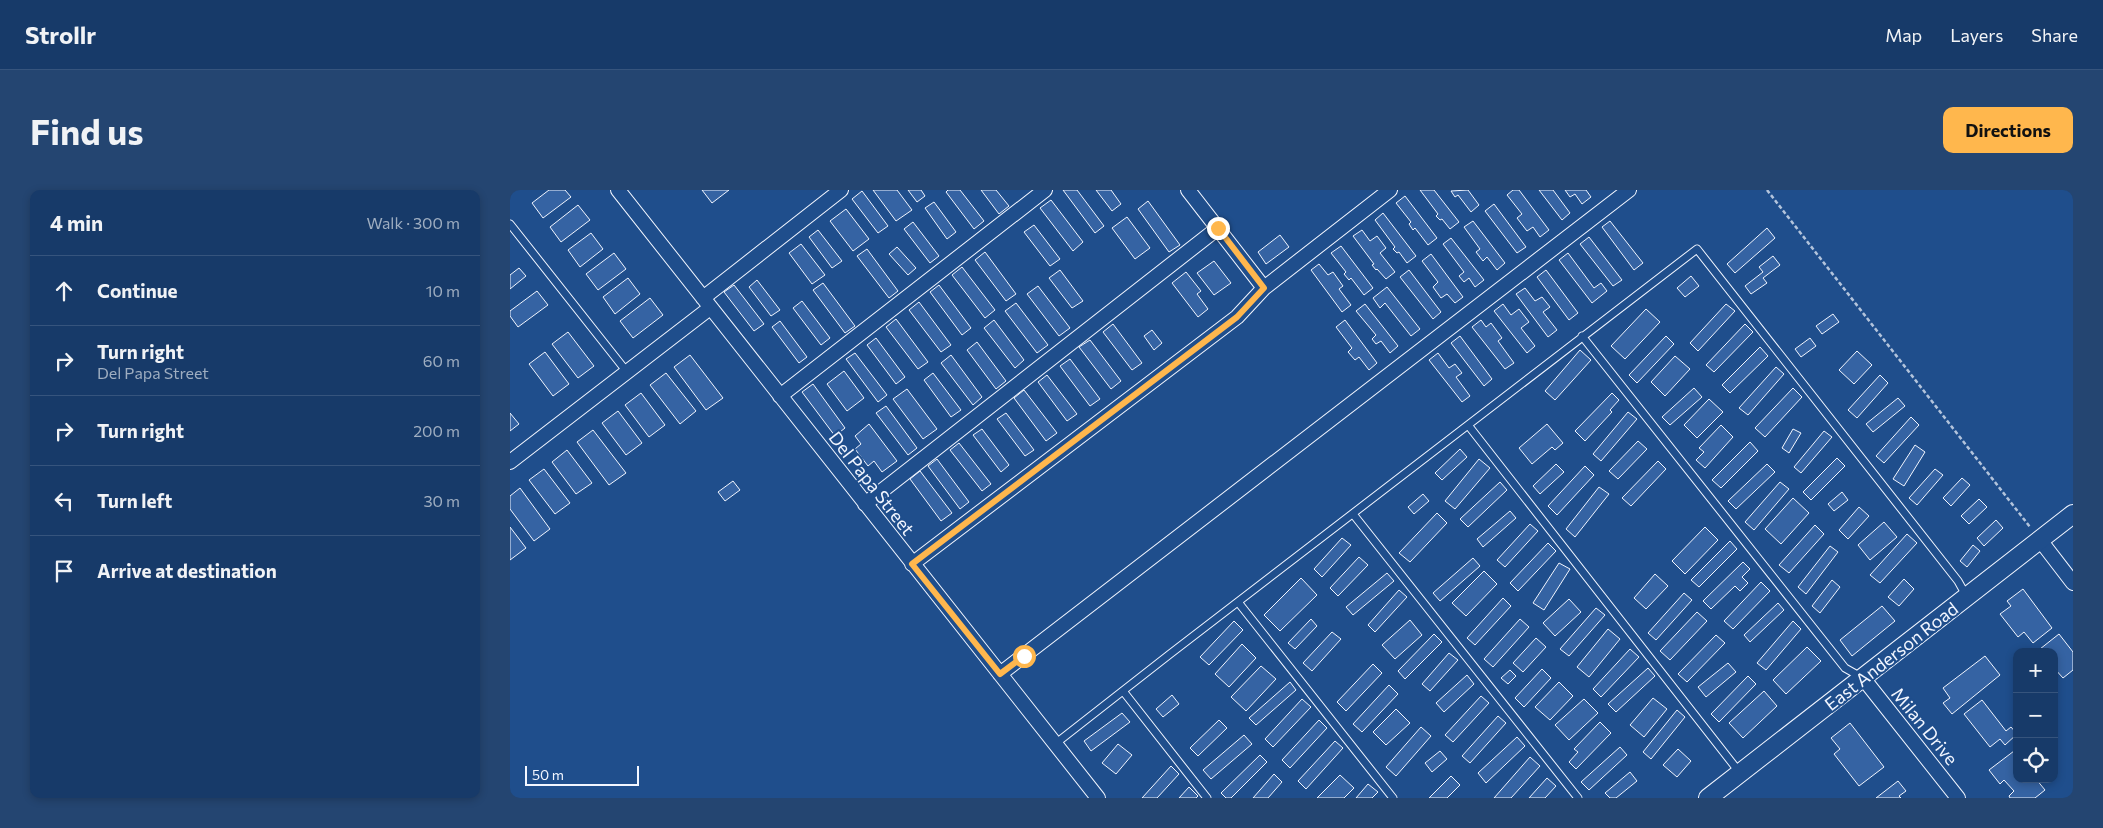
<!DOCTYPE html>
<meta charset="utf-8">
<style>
:root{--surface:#173a69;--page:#244571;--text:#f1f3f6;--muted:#9eadc0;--line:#36547d;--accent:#ffb74d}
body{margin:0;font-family:Commissioner,sans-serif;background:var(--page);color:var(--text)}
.controls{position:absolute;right:15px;bottom:15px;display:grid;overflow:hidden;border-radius:10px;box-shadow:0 2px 8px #0003}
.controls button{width:45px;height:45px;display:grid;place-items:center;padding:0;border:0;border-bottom:1px solid var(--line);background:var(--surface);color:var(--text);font:25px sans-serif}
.scale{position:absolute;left:15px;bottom:12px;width:114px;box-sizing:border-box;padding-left:5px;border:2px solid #f2f6ff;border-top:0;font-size:14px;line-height:18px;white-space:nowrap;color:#f2f6ff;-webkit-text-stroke:4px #1f4e8c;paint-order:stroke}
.stop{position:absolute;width:15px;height:15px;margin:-11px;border:4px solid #ffb74d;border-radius:50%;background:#fff}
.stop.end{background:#ffb74d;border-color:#fff;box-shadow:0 1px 5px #0008}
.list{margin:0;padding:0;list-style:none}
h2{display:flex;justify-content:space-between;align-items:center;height:65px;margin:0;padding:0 20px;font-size:21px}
h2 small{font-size:16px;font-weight:400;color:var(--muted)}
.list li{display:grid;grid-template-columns:32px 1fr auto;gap:15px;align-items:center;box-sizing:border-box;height:70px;padding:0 20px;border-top:1px solid var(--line)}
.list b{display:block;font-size:19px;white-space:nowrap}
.list p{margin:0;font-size:16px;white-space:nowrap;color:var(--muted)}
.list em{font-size:16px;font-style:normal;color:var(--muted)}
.icon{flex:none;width:28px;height:28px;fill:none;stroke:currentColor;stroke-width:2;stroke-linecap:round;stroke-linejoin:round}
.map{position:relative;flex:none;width:1563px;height:608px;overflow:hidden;border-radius:10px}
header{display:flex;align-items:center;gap:30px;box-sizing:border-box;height:70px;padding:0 25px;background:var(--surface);border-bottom:1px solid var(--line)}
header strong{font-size:24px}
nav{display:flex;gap:28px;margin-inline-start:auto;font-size:18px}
.intro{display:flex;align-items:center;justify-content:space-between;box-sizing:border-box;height:120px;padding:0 30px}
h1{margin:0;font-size:35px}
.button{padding:12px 22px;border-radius:10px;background:var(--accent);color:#111;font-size:18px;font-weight:700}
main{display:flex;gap:30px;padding:0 30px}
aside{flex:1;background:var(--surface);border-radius:10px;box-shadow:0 2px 8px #0003}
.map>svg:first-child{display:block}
</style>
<header>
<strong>Strollr</strong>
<nav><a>Map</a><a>Layers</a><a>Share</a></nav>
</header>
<div class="intro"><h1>Find us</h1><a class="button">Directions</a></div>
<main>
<aside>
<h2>4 min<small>Walk · 300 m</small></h2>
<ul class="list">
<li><svg class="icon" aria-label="ahead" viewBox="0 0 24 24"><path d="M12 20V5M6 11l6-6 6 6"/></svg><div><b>Continue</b></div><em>10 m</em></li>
<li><svg class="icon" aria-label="right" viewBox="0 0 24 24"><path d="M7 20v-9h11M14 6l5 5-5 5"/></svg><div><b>Turn right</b><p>Del Papa Street</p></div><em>60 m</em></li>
<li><svg class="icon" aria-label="right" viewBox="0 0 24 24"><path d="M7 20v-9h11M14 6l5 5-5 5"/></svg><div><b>Turn right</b></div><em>200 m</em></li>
<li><svg class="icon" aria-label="left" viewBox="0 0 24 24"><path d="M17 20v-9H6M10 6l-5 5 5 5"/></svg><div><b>Turn left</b></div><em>30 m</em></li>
<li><svg class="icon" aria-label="arrive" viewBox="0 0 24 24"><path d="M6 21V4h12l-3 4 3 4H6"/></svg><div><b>Arrive at destination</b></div></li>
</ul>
</aside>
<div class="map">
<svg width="1563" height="608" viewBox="0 0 1563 608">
<rect width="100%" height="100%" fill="#1f4e8c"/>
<path fill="#3563a3" stroke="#f2f6ff" d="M39 0H55L61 7 33 28 22 13Z
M192 0H219L202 13Z
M363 0H387L402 20 386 31Z
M398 0H411L415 6 407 12Z
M438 0H450L474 31 464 39 436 2Z
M471 0H486L499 16 489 24Z
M553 0H567L594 36 585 43Z
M586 0H601L611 14 602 21Z
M910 0H924L949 32 940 39 932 29 930 30 926 26 928 24Z
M958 0 969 15 961 22 948 5 945 7 941 1Z
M1003 0H1009L1039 40 1030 47 1023 37 1017 41 1007 28 1012 24 997 5Z
M1029 0H1043L1060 23 1052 30Z
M1055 0H1076L1081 7 1072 14 1065 4 1060 7Z
M352 1 378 36 368 43 342 9Z
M895 6 927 48 918 55 905 38 903 40 899 34 901 32 886 13Z
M541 10 573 52 563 61 530 18Z
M638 11 670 55 659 62 628 19Z
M424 12 446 42 437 49 415 18Z
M984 14 1016 57 1007 63 975 21Z
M68 15 80 30 51 52 40 37Z
M336 19 359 49 343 61 320 31Z
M873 23 906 66 897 73 889 62 887 63 883 59 885 57 865 30Z
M617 27 640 58 625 69 602 38Z
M963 31 995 73 987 80 977 67 973 71 966 62 970 59 954 37Z
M1100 31 1133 73 1124 80 1092 37Z
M403 32 429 66 420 73 394 39Z
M524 35 550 69 540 76 514 42Z
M1257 38 1265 48 1225 83 1217 74Z
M308 40 332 71 322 78 299 47Z
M852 40 860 51 867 46 876 58 870 63 885 82 876 89 867 79 866 80 862 75 864 74 843 46Z
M81 43 93 59 70 77 58 60Z
M770 45 779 57 756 74 748 62Z
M1079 47 1112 90 1103 96 1070 54Z
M941 48 974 90 965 97 959 88 954 92 949 86 954 82 933 54Z
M291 54 315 85 302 94 279 63Z
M831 56 863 98 854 105 841 88 839 90 834 84 836 82 821 63Z
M387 57 406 78 398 85 379 64Z
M357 59 388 101 379 108 347 66Z
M475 62 506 104 496 111 465 70Z
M104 63 116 79 88 100 76 84Z
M1058 63 1084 98 1091 93 1097 101 1082 113 1049 70Z
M921 64 953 107 945 113 937 104 931 108 923 97 928 92 912 71Z
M1263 66 1270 75 1253 88 1257 93 1241 104 1235 96 1253 82 1249 77Z
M704 71 721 93 704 105 687 83Z
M809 74 818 85 823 82 833 96 829 99 841 115 832 122 801 80Z
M452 77 485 120 475 128 442 85Z
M9 78 16 86 0 99V85Z
M550 80 573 111 562 118 539 88Z
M899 80 931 122 923 129 890 87Z
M1036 80 1068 123 1059 130 1027 87Z
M676 82 691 101 687 104 698 119 688 127 662 93Z
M1181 86 1189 96 1175 107 1167 98Z
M118 88 130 104 105 124 93 107Z
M247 90 270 120 261 126 239 97Z
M313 93 345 136 335 143 303 100Z
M224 95 254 134 244 141 214 102Z
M429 95 461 138 452 145 420 102Z
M528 96 560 138 549 146 517 104Z
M877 97 910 139 901 146 875 113 870 118 863 108Z
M1015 98 1025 111 1032 107 1040 117 1033 122 1047 140 1038 147 1006 104Z
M27 101 38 115 8 137 0 126V121Z
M140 108 153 125 123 148 110 131Z
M292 111 320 148 311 155 283 118Z
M409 112 441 155 431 162 399 120Z
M506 113 538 155 527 163 495 121Z
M855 114 888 156 880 163 871 151 866 154 862 149 866 145 846 121Z
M993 114 1001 125 1009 119 1019 132 1011 138 1025 156 1017 163 984 121Z
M1216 114 1225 121 1188 161 1180 153Z
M1136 119 1150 132 1115 169 1101 156Z
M1323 124 1329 132 1312 144 1306 136Z
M386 129 418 172 408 179 376 137Z
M484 130 514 170 505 178 474 138Z
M835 130 867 173 859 180 849 167 845 170 838 162 842 158 826 137Z
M971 130 976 137 981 133 992 148 988 151 1004 173 995 179 962 137Z
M270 131 297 167 289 173 262 137Z
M603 134 632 173 622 180 593 142Z
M1235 134 1243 142 1204 182 1196 175Z
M642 140 652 153 644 160 634 146Z
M58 142 84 176 68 188 42 154Z
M950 146 982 189 974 196 941 153Z
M1156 146 1164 154 1127 193 1119 185Z
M366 148 395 187 386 194 357 155Z
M1300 148 1306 156 1291 167 1285 159Z
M580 150 611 191 601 199 569 157Z
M467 152 496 191 486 199 457 160Z
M1250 157 1258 166 1220 203 1212 195Z
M1070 160 1081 170 1045 210 1035 201Z
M1347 161 1362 175 1344 194 1329 180Z
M35 162 59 194 43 206 19 174Z
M345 163 377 205 368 212 336 169Z
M928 163 939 178 945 174 952 183 946 187 960 206 952 212 919 170Z
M180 165 213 208 196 220 164 177Z
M441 165 472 207 463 215 431 173Z
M1165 166 1180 179 1155 206 1141 192Z
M560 169 590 209 580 216 550 176Z
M1266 177 1274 184 1238 225 1229 218Z
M334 181 354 208 337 221 317 194Z
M156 183 186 221 170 234 140 195Z
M423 183 451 220 441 227 414 190Z
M537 185 567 224 557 231 528 192Z
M1370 185 1378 193 1347 228 1338 220Z
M303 194 335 238 325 246 292 202Z
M1184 198 1192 207 1160 235 1152 227Z
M1283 198 1292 207 1255 247 1245 238Z
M397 199 427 239 413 249 383 209Z
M514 200 547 243 536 251 504 208Z
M131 203 155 235 139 247 115 215Z
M1102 203 1109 210 1100 220 1102 222 1075 251 1065 241Z
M1388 208 1395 216 1363 242 1356 234Z
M1199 209 1213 222 1187 248 1174 235Z
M376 216 407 258 398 265 366 223Z
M108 221 132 253 116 265 92 233Z
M1118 222 1127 229 1091 271 1083 264Z
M0 223 9 234 0 241Z
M496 223 524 260 515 266 487 229Z
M1401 227 1409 235 1374 273 1366 266Z
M359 234 387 271 372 282 364 271 358 276 345 259 351 254 345 246Z
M1037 234 1053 253 1045 260 1042 257 1022 274 1009 258Z
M1211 235 1223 247 1195 278 1186 270 1194 262 1189 258Z
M472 239 499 275 491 282 463 245Z
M1283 239 1291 243 1279 263 1272 258Z
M83 240 116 283 99 295 67 252Z
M1314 241 1322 247 1291 283 1284 277Z
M1128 251 1137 259 1108 289 1099 281Z
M1240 252 1248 261 1211 298 1202 290Z
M449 253 481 294 472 301 440 260Z
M1405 255 1415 262 1394 296 1383 289Z
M950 259 957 267 932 290 925 283Z
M57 260 82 293 66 304 42 272Z
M1327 268 1335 276 1301 310 1293 302Z
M427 269 459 312 450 319 418 276Z
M969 269 980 278 945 319 935 311Z
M1148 271 1156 279 1121 316 1112 308Z
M1046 274 1054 282 1030 304 1023 296Z
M1257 274 1265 282 1226 319 1218 311Z
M1075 276 1084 285 1047 325 1038 316Z
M34 279 60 313 45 324 19 290Z
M1425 279 1433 285 1407 315 1399 308Z
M410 281 442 323 431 331 400 289Z
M1452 288 1460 295 1441 316 1433 308Z
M223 291 230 300 215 311 208 302Z
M990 292 997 300 958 337 950 329Z
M1270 292 1279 299 1244 340 1235 332Z
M1089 297 1099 304 1065 347 1056 339Z
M10 298 40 339 24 351 0 319V306Z
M1332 302 1338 310 1324 321 1318 314Z
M913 304 919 311 904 324 898 317Z
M1283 308 1299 323 1271 354 1255 339Z
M1469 309 1477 317 1459 334 1451 326Z
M1349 317 1359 326 1338 349 1329 340Z
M1000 321 1006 328 973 357 967 349Z
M927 323 937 333 900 372 889 363Z
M1486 330 1493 338 1474 356 1467 348Z
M1374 332 1387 347 1360 370 1348 355Z
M1020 334 1028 341 995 377 987 370Z
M1305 335 1314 344 1279 383 1269 375Z
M0 337 16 358 0 370Z
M1195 337 1208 350 1175 384 1162 371Z
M1397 344 1407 353 1370 393 1360 385Z
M832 348 841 355 812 387 804 379Z
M1220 351 1227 359 1189 397 1181 390Z
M1038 353 1046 361 1008 401 1000 393Z
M1463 355 1470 361 1457 377 1450 371Z
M1320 356 1328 362 1296 404 1288 397Z
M849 367 858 375 828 406 820 398Z
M963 368 970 376 930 411 923 403Z
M1233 372 1240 379 1232 387 1238 393 1230 401 1225 396 1201 419 1193 411Z
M1049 373 1060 379 1034 420 1023 413Z
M974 381 987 394 956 426 942 413Z
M877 383 884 391 843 425 836 417Z
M1145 384 1158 396 1136 419 1124 408Z
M791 388 807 405 770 441 754 425Z
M1394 389 1404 399 1389 416 1378 407Z
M1322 390 1330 397 1310 423 1302 416Z
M1251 392 1260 401 1223 439 1214 431Z
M1513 399 1542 438 1523 453 1514 442 1508 447 1490 424 1501 416 1497 411Z
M889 400 897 407 865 442 858 435Z
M1174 403 1182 410 1146 450 1138 443Z
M993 408 1001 416 965 455 957 448Z
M1059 409 1071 422 1045 446 1033 433Z
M1268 413 1274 420 1240 452 1234 445Z
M1372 416 1385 431 1342 466 1330 450Z
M1086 418 1095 425 1059 466 1050 459Z
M1187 422 1197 431 1160 470 1150 461Z
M801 429 807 436 785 459 778 453Z
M1010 429 1019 437 983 477 974 469Z
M900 430 912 445 885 469 872 455Z
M724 431 733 440 699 475 690 467Z
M1283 431 1291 439 1256 480 1247 473Z
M1098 439 1110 449 1079 487 1067 477Z
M822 442 831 449 802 481 793 473Z
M924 444 932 452 895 489 888 481Z
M1549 444 1563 462V480L1553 488 1544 478V462H1532L1530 459Z
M1206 445 1215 453 1177 492 1168 484Z
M1026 448 1036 457 1013 482 1003 473Z
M732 454 746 468 719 497 705 484Z
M1297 457 1311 471 1276 504 1263 490Z
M1120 459 1129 467 1091 507 1083 499Z
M939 463 948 470 920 501 912 494Z
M1475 466 1490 485 1442 524 1433 513 1440 508 1433 498Z
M1218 473 1226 482 1196 507 1188 497Z
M863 474 872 483 836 521 827 512Z
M751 476 766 489 736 521 721 507Z
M1138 478 1145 486 1106 522 1098 514Z
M1032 479 1041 488 1014 517 1005 508Z
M1000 480 1006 486 998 494 991 488Z
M957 485 964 494 934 522 926 513Z
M1238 486 1246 494 1209 532 1201 524Z
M780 492 786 500 746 535 739 528Z
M1049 492 1063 506 1040 530 1025 517Z
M879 495 888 504 852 542 843 534Z
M1254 501 1267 516 1233 548 1219 533Z
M662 505 669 514 653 527 646 519Z
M971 506 979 513 943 552 935 545Z
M1143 508 1157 519 1134 547 1120 535Z
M792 509 801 517 763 557 755 549Z
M1074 509 1088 523 1059 550 1045 535Z
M1472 510 1496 541 1501 537 1507 544 1495 555 1490 549 1480 557 1454 524Z
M886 519 900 533 876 555 863 542Z
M1167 520 1175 527 1141 569 1133 562Z
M612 523 620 532 581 561 574 551Z
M988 526 996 533 960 573 952 566Z
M709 530 717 538 688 566 680 558Z
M809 530 817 538 780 578 772 570Z
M1090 532 1101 543 1066 579 1059 572 1068 562 1064 559Z
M1340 533 1374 577 1349 596 1324 564 1330 559 1321 548Z
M911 537 921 546 886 586 876 577Z
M734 545 742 554 701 589 693 580Z
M1007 547 1015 556 976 593 968 583Z
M825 551 833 558 796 599 788 591Z
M608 554 622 565 606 584 592 573Z
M1110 557 1117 565 1079 600 1071 592Z
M1168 559 1181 571 1167 587 1153 575Z
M930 561 937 569 922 582 915 573Z
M1504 561 1507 565V589H1526L1535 600 1525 608H1500L1499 606 1504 601 1494 590 1490 594 1479 580Z
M750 565 757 572 721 608H716L711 603Z
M1020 567 1030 576 1001 608H984Z
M661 576 669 584 647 608H632Z
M1120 582 1127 591 1106 608H1100L1095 603Z
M764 584 772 592 758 608H743Z
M830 585 844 598 834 608H807Z
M941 586 950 595 937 608H919Z
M1037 588 1046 596 1035 608H1019Z
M1388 591 1396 601 1389 606 1391 608H1366Z
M858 594 868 602 862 608H846Z
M679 597 688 606 686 608H669Z"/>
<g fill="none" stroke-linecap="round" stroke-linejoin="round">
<g stroke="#f2f6ff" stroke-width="9">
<path id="service" d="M0 34 117 182
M1072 146 1335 478 1351 487
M958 235 1230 583
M843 324 1068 608
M728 412 883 608
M613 501 697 608
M545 554 660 464 1187 59 1448 391 1457 407"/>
</g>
<g stroke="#f2f6ff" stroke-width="16">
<path id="minor" d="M108 0 588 608
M678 0 754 98
M193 108 331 0
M270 206 535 0
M0 272 200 118
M355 314 708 38
M1530 350 1563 393
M402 374 727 127 754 98 880 0
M490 484 1119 0
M1353 488 1448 608"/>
</g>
<g stroke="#f2f6ff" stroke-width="20">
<path id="tertiary" d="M1198 608 1563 324"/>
</g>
<path stroke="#b3c4dc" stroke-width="2.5" stroke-dasharray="4 2.5" stroke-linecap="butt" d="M1257 0 1520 337"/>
<use href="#service" stroke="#1f4e8c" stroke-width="7"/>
<use href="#minor" stroke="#1f4e8c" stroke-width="14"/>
<use href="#tertiary" stroke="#1f4e8c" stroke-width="18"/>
</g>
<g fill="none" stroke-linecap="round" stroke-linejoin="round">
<path stroke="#ffb74d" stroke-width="6" d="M514 466 490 484 402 374 727 127 754 98 708 38"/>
</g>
<g text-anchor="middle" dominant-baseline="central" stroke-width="4" stroke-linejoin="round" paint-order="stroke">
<g font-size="18" fill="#f2f6ff" stroke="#1f4e8c">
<text transform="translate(362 293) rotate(52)">Del Papa Street</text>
<text transform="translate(1381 466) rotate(-38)">East Anderson Road</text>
<text transform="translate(1415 536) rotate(51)">Milan Drive</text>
</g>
</g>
</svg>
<div class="controls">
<button>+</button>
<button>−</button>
<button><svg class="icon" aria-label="locate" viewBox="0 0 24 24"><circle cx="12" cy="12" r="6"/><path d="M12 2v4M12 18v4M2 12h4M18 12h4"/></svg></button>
</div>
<div class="scale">50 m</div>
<div class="stop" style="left:514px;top:466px"></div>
<div class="stop end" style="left:708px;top:38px"></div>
</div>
</main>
